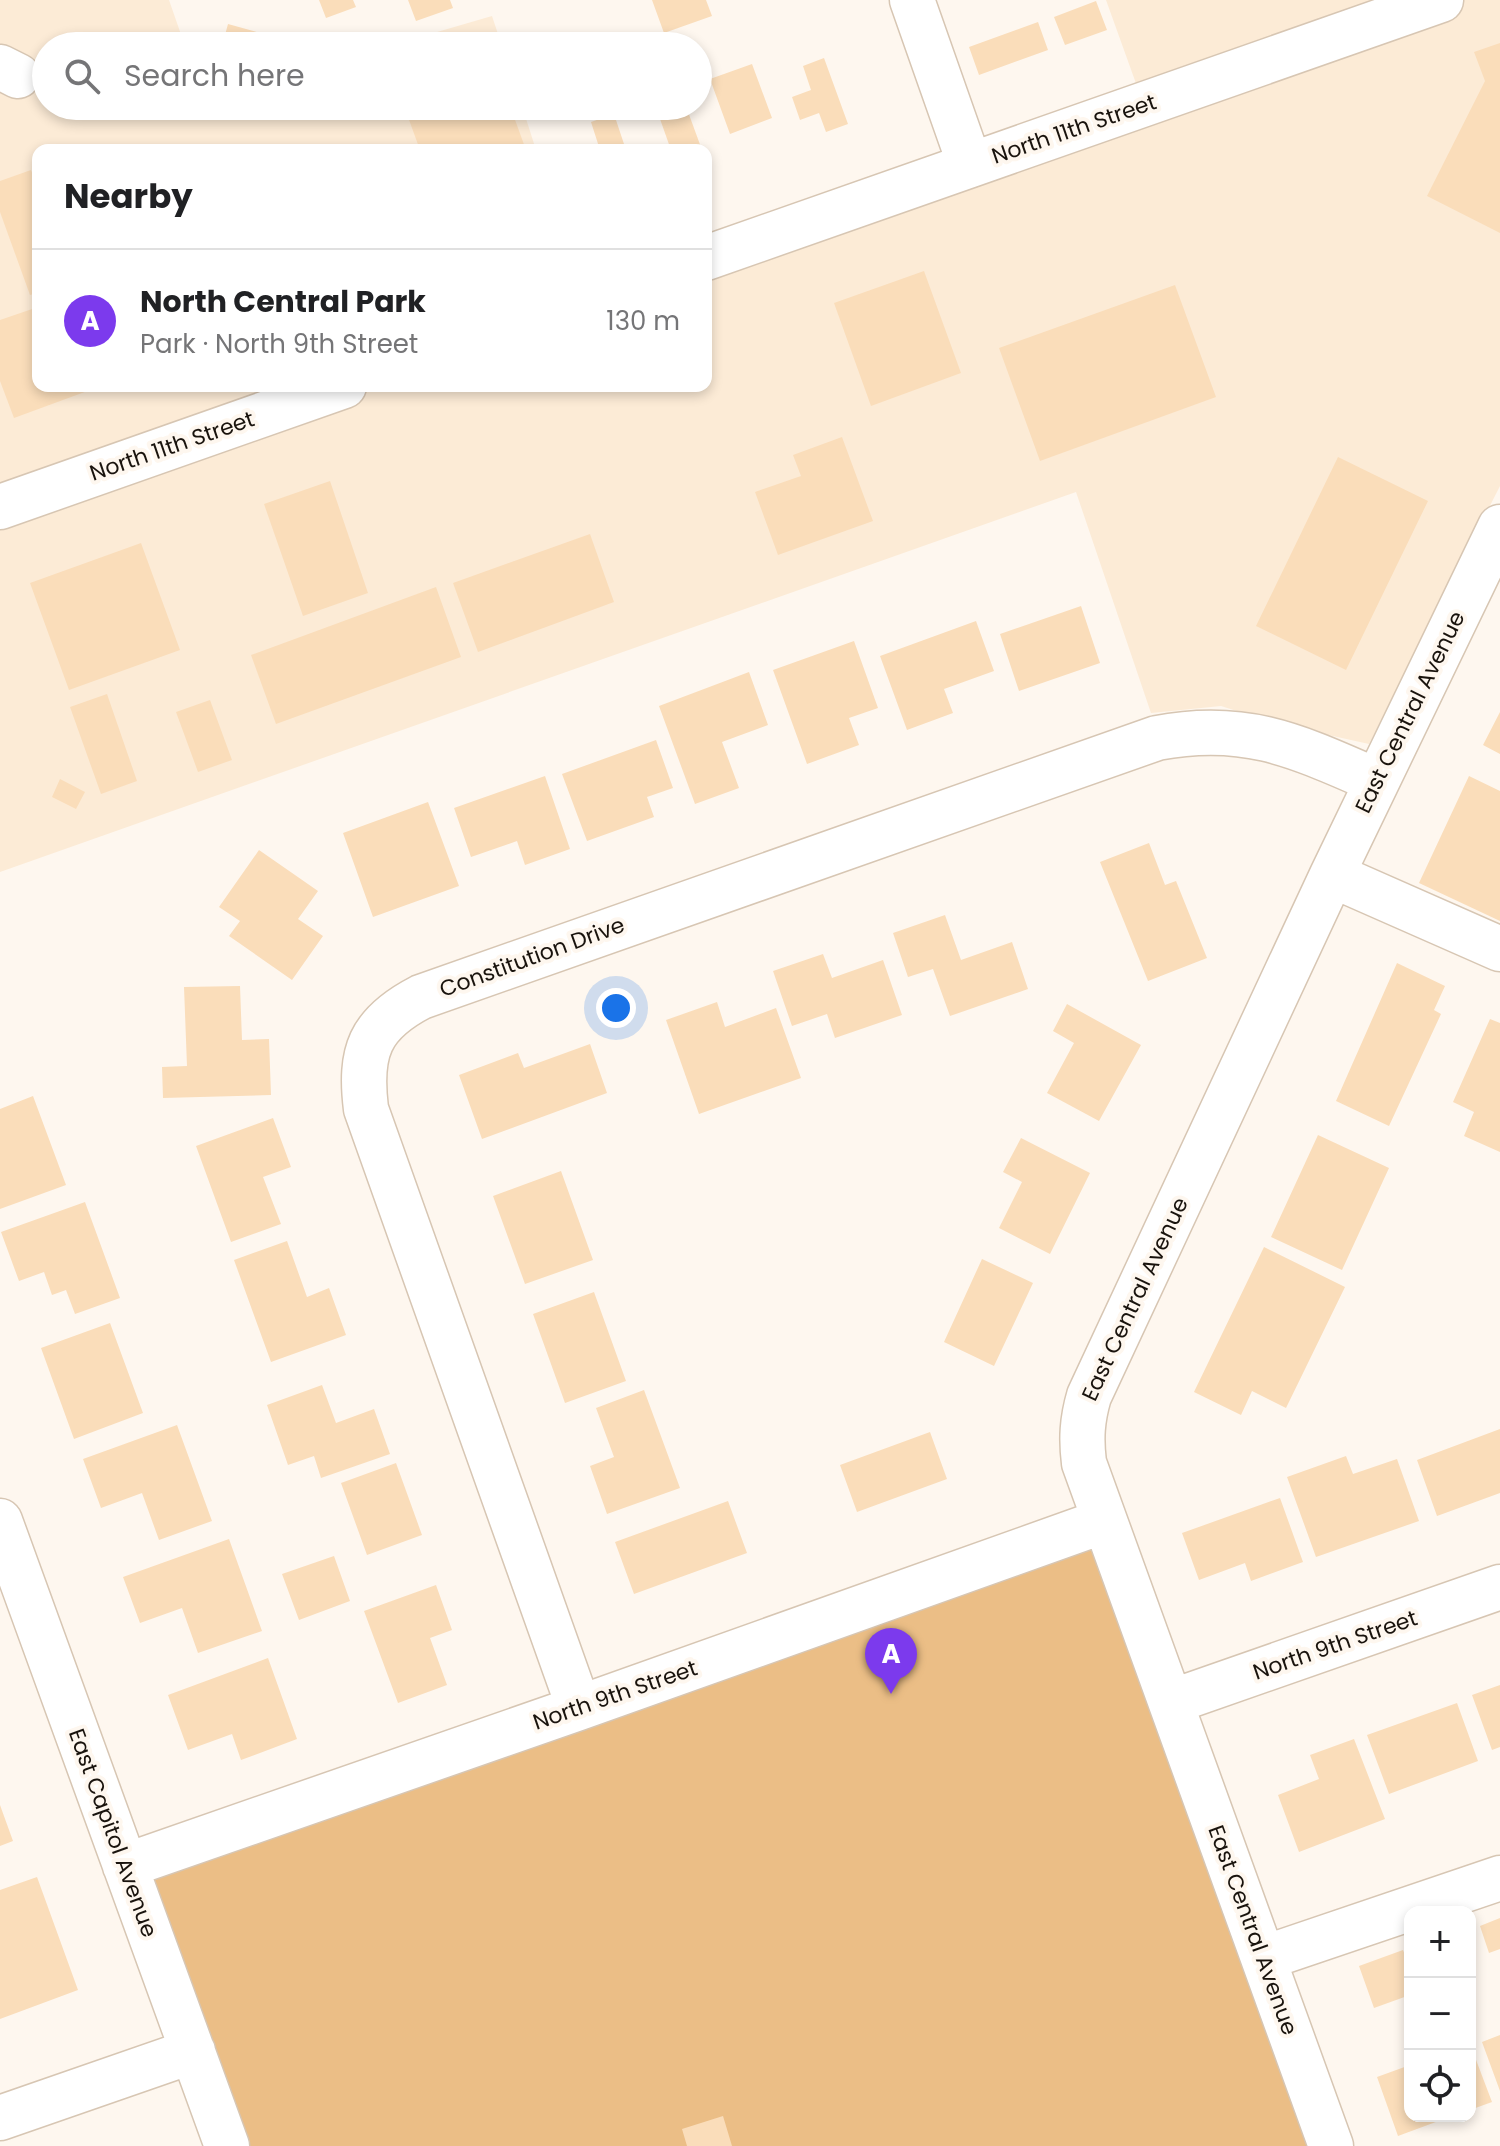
<!DOCTYPE html>
<meta charset="utf-8">
<style>
:root{--surface:#fff;--page:#f2f2f2;--text:#202124;--muted:#757577;--line:#e0e0e0;--accent:#7c3aed}
body{margin:0;font-family:Poppins,sans-serif;background:var(--page);color:var(--text)}
.controls{position:absolute;right:24px;bottom:24px;display:grid;overflow:hidden;border-radius:16px;box-shadow:0 4px 12px #0003}
.controls button{width:72px;height:72px;display:grid;place-items:center;padding:0;border:0;border-bottom:2px solid var(--line);background:var(--surface);color:var(--text);font:40px sans-serif}
.you{position:absolute;left:616px;top:1008px;width:28px;height:28px;margin:-20px;border:6px solid #fff;border-radius:50%;background:#1a73e8;box-shadow:0 0 0 12px #1a73e833}
.badge{display:grid;place-items:center;width:52px;height:52px;border-radius:50%;background:var(--accent);color:#fff;font-size:26px;font-weight:700}
.pin{position:absolute;translate:-50% -66px;filter:drop-shadow(0 2px 4px #0008)}
.pin::after{content:'';position:absolute;top:42px;width:28px;height:24px;background:inherit;clip-path:polygon(0 0,100% 0,50% 100%)}
.list{margin:0;padding:0;list-style:none}
h2{display:flex;justify-content:space-between;align-items:center;height:104px;margin:0;padding:0 32px;font-size:34px}
h2 small{font-size:26px;font-weight:400;color:var(--muted)}
.list li{display:grid;grid-template-columns:52px 1fr auto;gap:24px;align-items:center;box-sizing:border-box;height:144px;padding:0 32px;border-top:2px solid var(--line)}
.list b{display:block;font-size:30px;white-space:nowrap}
.list p{margin:0;font-size:26px;white-space:nowrap;color:var(--muted)}
.list em{font-size:26px;font-style:normal;color:var(--muted)}
.icon{flex:none;width:44px;height:44px;fill:none;stroke:currentColor;stroke-width:2;stroke-linecap:round;stroke-linejoin:round}
.map{position:relative;flex:none;width:1500px;height:2146px;overflow:hidden}
.search{position:absolute;background:var(--surface);box-shadow:0 4px 12px #0003;left:32px;top:32px;width:680px;height:88px;display:flex;align-items:center;gap:20px;box-sizing:border-box;padding:0 28px;border-radius:44px;color:var(--muted);font-size:30px}
.panel{position:absolute;background:var(--surface);box-shadow:0 4px 12px #0003;left:32px;top:144px;width:680px;height:248px;border-radius:16px}
.map>svg:first-child{display:block}
</style>
<div class="map">
<svg width="1500" height="2146" viewBox="0 0 1500 2146">
<rect width="100%" height="100%" fill="#fef7ef"/>
<path fill="#fcebd6" d="M0 0H169L185 46H46V106H522L536 150H38V386H706V240L1138 89 1106 0H1500V486L1369 744 1274 723 1221 706 1151 713 1076 492 0 872Z
M492 16 502 46H389Z"/>
<path fill="#ebbe86" d="M1104 1521 1331 2146H228L125 1866Z"/>
<path fill="#faddba" d="M319 0H353L356 7 326 18Z
M408 0H450L453 8 416 21Z
M652 0H706L712 16 664 33Z
M1096 1 1107 30 1065 45 1054 17Z
M1038 22 1048 50 979 75 969 47Z
M228 24 271 36 268 46H222Z
M1500 43V233L1427 196 1485 81 1474 52Z
M824 58 848 124 826 132 819 113 800 120 792 97 811 90 803 66Z
M752 64 772 118 730 134 710 79Z
M404 106H510L526 150H420Z
M687 109 702 150H671L660 119Z
M614 114 626 150H600L591 122Z
M31 170 38 188V293L30 295 0 212V181Z
M924 271 961 373 871 406 834 303Z
M1175 285 1216 397 1040 461 999 348Z
M38 307V386H101L14 418 0 381V320Z
M842 437 873 521 778 555 755 492 801 476 793 455Z
M1338 457 1428 501 1346 670 1256 626Z
M330 481 368 593 303 616 264 504Z
M590 534 614 602 478 652 453 583Z
M141 543 180 650 69 690 30 583Z
M436 587 461 657 276 724 251 655Z
M1081 606 1100 663 1019 691 1000 634Z
M976 621 994 671 944 689 953 713 907 730 880 656Z
M854 641 878 708 849 718 859 745 807 764 773 670Z
M749 672 768 725 722 742 739 788 695 804 659 706Z
M107 694 137 781 101 794 70 707Z
M210 700 232 760 198 772 176 712Z
M1500 712V754L1483 745Z
M656 740 673 788 647 797 654 817 587 841 562 774Z
M545 776 570 849 525 865 517 841 471 857 454 808Z
M1469 776 1500 791V921L1419 883Z
M60 779 85 792 76 809 52 797Z
M428 802 459 886 373 917 343 833Z
M1149 843 1165 885 1176 881 1207 958 1148 981 1100 862Z
M259 850 318 891 298 919 323 936 292 980 229 936 240 921 219 907Z
M945 915 961 960 1012 942 1028 989 950 1016 933 969 908 977 893 933Z
M823 954 832 978 883 960 902 1015 835 1038 827 1014 792 1026 773 971Z
M1397 963 1445 986 1434 1010 1441 1014 1389 1126 1336 1101Z
M240 986 242 1040 269 1039 271 1095 163 1098 162 1067 187 1066 184 987Z
M717 1002 725 1027 776 1008 801 1078 699 1114 666 1020Z
M1067 1004 1141 1045 1099 1121 1047 1093 1074 1043 1053 1031Z
M1490 1019 1500 1023V1152L1464 1136 1474 1112 1453 1102Z
M590 1044 607 1093 482 1139 459 1075 518 1053 524 1068Z
M33 1096 66 1185 0 1209V1109Z
M273 1118 291 1167 263 1177 281 1224 231 1242 196 1146Z
M1318 1135 1389 1168 1342 1270 1271 1237Z
M1021 1138 1090 1173 1050 1254 999 1228 1022 1182 1003 1172Z
M561 1171 593 1260 525 1284 493 1196Z
M85 1202 120 1298 75 1314 66 1290 52 1295 44 1272 19 1281 1 1232Z
M287 1241 307 1297 329 1288 346 1335 271 1362 234 1260Z
M1264 1247 1345 1287 1286 1408 1252 1391 1241 1415 1194 1392Z
M982 1259 1033 1283 994 1366 944 1342Z
M594 1292 626 1381 565 1403 533 1314Z
M110 1323 143 1413 74 1439 41 1348Z
M322 1385 336 1423 374 1409 390 1454 321 1478 314 1456 288 1465 267 1405Z
M644 1390 680 1488 607 1514 590 1466 614 1457 596 1408Z
M177 1425 212 1521 159 1540 142 1493 101 1508 83 1459Z
M1500 1429V1493L1437 1516 1417 1460Z
M930 1432 947 1479 857 1512 840 1465Z
M1346 1456 1353 1474 1397 1459 1419 1521 1316 1557 1287 1477Z
M396 1463 422 1535 367 1555 341 1483Z
M1280 1498 1303 1562 1251 1581 1245 1563 1199 1580 1182 1533Z
M728 1501 747 1553 634 1594 615 1542Z
M229 1539 262 1631 198 1653 182 1608 140 1623 123 1577Z
M334 1556 350 1601 299 1620 282 1574Z
M436 1585 452 1630 430 1638 447 1685 398 1703 364 1611Z
M268 1658 297 1739 241 1760 232 1734 188 1750 168 1695Z
M1500 1685V1747L1492 1750 1472 1695Z
M1457 1703 1478 1761 1389 1794 1367 1735Z
M1354 1739 1385 1819 1299 1852 1278 1795 1319 1779 1310 1755Z
M0 1805 13 1841 0 1846Z
M37 1877 78 1990 0 2019V1890Z
M1500 1918V1949L1489 1953 1480 1926Z
M1403 1950 1410 1968V1995L1374 2008 1359 1966Z
M1500 2035V2091L1482 2042Z
M1470 2044 1492 2102 1470 2110Z
M1410 2065V2116H1452L1398 2136 1377 2077Z
M723 2116 732 2146H687L682 2129Z"/>
<g fill="none" stroke-linecap="round" stroke-linejoin="round">
<g stroke="#d7c6b3" stroke-width="47">
<path id="minor" d="M912 0 970 165
M0 67 18 76
M706 258 1441 0
M0 507 344 386
M1332 875 1500 949
M0 1521 227 2146
M1171 1702 1500 1587
M579 1708 366 1109C359 1052 369 1024 421 997L1157 738C1246 721 1297 746 1377 781
M125 1866 579 1708 1104 1521
M1264 1958 1500 1878
M0 2118 193 2051
M1331 2146 1084 1463C1081 1439 1082 1420 1089 1396L1332 875 1500 527"/>
</g>
<use href="#minor" stroke="#fff" stroke-width="44"/>
</g>
<g text-anchor="middle" dominant-baseline="central" stroke-width="8" stroke-linejoin="round" paint-order="stroke">
<g font-size="22" fill="#19130d" stroke="#fef7ef">
<text transform="translate(1074 129) rotate(-19)">North 11th Street</text>
<text transform="translate(172 446) rotate(-19)">North 11th Street</text>
<text transform="translate(1410 712) rotate(-64)">East Central Avenue</text>
<text transform="translate(532 957) rotate(-20)">Constitution Drive</text>
<text transform="translate(1135 1299) rotate(-65)">East Central Avenue</text>
<text transform="translate(1335 1645) rotate(-19)">North 9th Street</text>
<text transform="translate(615 1695) rotate(-19)">North 9th Street</text>
<text transform="translate(113 1833) rotate(70)">East Capitol Avenue</text>
<text transform="translate(1253 1930) rotate(70)">East Central Avenue</text>
</g>
</g>
</svg>
<div class="controls">
<button>+</button>
<button>−</button>
<button><svg class="icon" aria-label="locate" viewBox="0 0 24 24"><circle cx="12" cy="12" r="6"/><path d="M12 2v4M12 18v4M2 12h4M18 12h4"/></svg></button>
</div>
<div class="you"></div>
<div class="pin badge" style="left:891px;top:1694px">A</div>
<div class="search"><svg class="icon" aria-label="search" viewBox="0 0 24 24"><circle cx="10" cy="10" r="6"/><path d="M15 15l6 6"/></svg>Search here</div>
<section class="panel">
<h2>Nearby<small></small></h2>
<ul class="list">
<li><span class="badge">A</span><div><b>North Central Park</b><p>Park · North 9th Street</p></div><em>130 m</em></li>
</ul>
</section>
</div>
